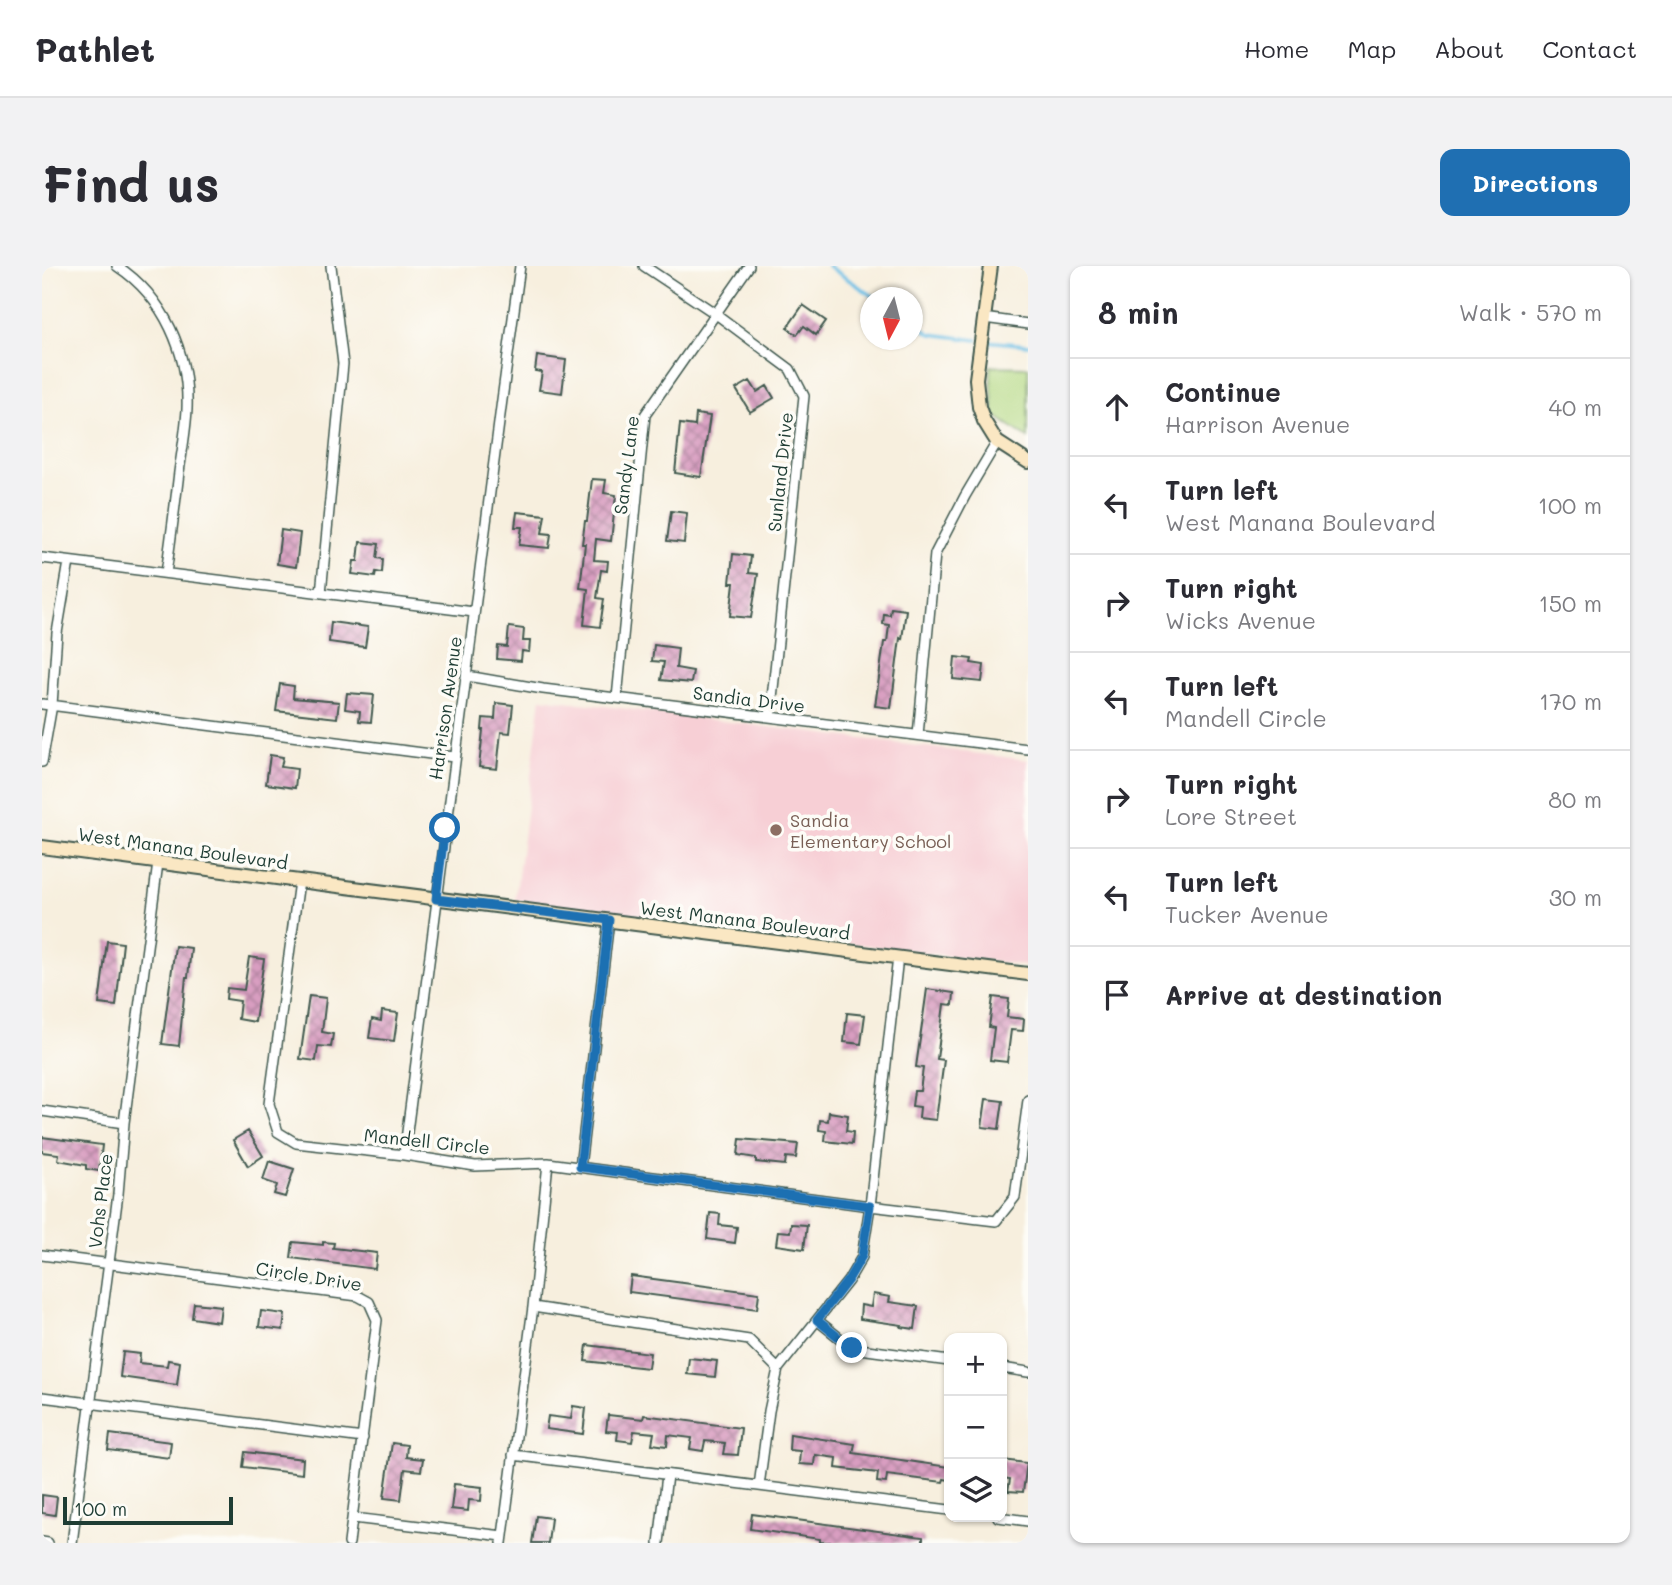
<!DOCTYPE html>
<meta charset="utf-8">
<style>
:root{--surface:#fff;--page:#f2f2f3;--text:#2b2b33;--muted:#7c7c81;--line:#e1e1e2;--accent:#1f6fb2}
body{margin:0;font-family:Mali,sans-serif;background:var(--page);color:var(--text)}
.controls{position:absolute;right:21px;bottom:21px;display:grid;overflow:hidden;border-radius:14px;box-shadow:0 2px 5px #0004}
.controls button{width:63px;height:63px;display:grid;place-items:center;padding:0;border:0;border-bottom:2px solid var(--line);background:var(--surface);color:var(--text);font:35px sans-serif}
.compass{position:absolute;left:818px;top:21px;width:63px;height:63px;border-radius:50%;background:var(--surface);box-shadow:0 2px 5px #0004;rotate:187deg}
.scale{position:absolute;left:21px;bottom:18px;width:170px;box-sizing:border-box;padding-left:7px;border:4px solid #1f3d34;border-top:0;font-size:19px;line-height:24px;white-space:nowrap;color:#1f3d34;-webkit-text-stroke:5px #fdfcf7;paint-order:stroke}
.stop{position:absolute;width:21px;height:21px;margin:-16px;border:5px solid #1f6fb2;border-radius:50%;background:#fff}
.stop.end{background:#1f6fb2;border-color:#fff;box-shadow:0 2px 7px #0008}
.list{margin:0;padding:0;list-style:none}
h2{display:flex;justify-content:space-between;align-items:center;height:91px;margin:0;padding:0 28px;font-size:30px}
h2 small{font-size:23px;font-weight:400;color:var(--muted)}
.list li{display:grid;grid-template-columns:46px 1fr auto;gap:21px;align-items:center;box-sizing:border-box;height:98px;padding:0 28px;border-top:2px solid var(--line)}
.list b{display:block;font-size:26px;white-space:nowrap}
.list p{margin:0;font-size:23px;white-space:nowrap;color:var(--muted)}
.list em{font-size:23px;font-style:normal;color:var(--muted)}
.icon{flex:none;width:38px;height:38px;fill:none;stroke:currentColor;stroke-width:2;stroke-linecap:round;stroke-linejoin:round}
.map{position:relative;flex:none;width:986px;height:1277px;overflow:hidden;border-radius:14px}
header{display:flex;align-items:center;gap:42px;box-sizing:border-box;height:98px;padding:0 35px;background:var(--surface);border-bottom:2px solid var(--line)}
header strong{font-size:33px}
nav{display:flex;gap:38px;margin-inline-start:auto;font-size:24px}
.intro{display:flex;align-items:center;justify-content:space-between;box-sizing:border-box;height:168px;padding:0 42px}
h1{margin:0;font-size:49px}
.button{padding:18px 32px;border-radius:14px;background:var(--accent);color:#fff;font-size:24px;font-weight:700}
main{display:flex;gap:42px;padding:0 42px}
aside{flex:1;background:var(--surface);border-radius:14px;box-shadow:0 2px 5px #0004}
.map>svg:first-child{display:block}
</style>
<header>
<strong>Pathlet</strong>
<nav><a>Home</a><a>Map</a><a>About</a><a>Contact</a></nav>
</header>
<div class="intro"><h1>Find us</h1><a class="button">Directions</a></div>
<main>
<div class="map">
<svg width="986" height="1277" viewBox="0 0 986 1277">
<defs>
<pattern id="building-cross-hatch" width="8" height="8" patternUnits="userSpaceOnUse" patternTransform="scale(1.75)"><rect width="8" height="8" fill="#d99ec1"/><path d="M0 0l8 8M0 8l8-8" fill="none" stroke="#af829e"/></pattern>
</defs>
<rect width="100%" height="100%" fill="#fdfcf7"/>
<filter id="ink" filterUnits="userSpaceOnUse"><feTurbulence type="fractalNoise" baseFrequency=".0143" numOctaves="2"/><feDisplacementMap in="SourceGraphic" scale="14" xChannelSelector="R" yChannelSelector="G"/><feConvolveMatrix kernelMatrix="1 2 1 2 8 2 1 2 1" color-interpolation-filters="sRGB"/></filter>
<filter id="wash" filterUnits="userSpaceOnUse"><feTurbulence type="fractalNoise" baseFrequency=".00686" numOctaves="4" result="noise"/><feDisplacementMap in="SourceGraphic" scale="28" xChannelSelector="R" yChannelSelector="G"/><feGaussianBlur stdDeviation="1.57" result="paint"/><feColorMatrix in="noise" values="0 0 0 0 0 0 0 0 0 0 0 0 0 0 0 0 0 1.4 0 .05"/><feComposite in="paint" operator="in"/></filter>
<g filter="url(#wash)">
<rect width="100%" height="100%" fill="#f7efde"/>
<path fill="#f7cfd5" d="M499 432 986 494V700L473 634Z"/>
<path fill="#b2d881" stroke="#688a5a" stroke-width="2" d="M948 100 986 101V172L952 149Z"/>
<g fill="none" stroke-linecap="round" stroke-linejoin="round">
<path stroke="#68bee5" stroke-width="3.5" d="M786 0 834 32
M870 55 889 68 935 74
M943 75 986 79"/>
</g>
<g id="blocks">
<path fill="url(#building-cross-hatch)" d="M761 39 784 55 774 69 762 60 755 69 745 62Z
M495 90 524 94 520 127 497 124 500 106 493 105Z
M708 115 715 126 725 120 732 132 708 146 694 123Z
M654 148 668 150 659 211 633 207 638 158 653 160Z
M550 213 564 214 562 227 574 229 569 275 554 273 552 294 566 295 565 305 559 304 555 332 562 333 558 361 542 359 546 323 538 322 543 278H540L543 255H545Z
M629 245 645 247 642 277 625 275Z
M475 246 503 249 500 267 509 268 507 282 477 279 480 261H473Z
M239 264 258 267 254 301 235 298Z
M318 276 337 278 335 292 341 293 340 307 334 306 333 311 310 308 312 295H316Z
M691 288 709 290 707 307 716 308 709 352 688 350 692 317H688Z
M849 342 864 344 860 373 858 372 849 442 833 440 842 376H845L847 359 841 358 842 348 848 349Z
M289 356 326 361 323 381 287 376Z
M467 361 482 363 481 375H488L487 386 480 385 479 395 455 393 456 380 465 381Z
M612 379 636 382 634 402 651 405 649 417 619 414 622 396 610 395Z
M913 391 930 393 929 397 942 399 940 416 911 413Z
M238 418 252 420 251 432 297 436 295 452 234 445Z
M305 427 332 429 329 456 317 455 318 445 303 443Z
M454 437 471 439 468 467 459 466 455 503 437 501 441 464H440L441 452 453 453Z
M228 489 241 491 239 501 255 503 253 522 224 518Z
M65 675 81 677 74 740 57 738Z
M133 680 149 682 146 711H144L137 780 120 778Z
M207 691 222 693 213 756 196 753 198 735 184 733 185 722 202 724Z
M885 723 912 727 911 739 902 738 895 793 902 794 894 854 877 852 878 841 870 840 872 825H878L881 802 874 801Z
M267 730 284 732 280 766 291 768 289 781 276 780 274 795 258 793Z
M951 731 967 733 965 751 982 753 981 765 969 764 965 796 948 794 952 762 947 761Z
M340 745 356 747 352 775 327 772 330 753 339 755Z
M805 747 823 749 819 778 802 776Z
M944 833 961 835 957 863 940 861Z
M787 846 806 849 804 865 811 866 810 878 783 875 784 865 777 864 778 854 786 855Z
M206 865 221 890 206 900 191 874Z
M0 871 60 879 57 905 44 903V899L16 894 17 888 0 886Z
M698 873 756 878 754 892 744 891 743 899 714 896V892L696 889Z
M227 895 252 903 243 931 232 928 235 919 221 914Z
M668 947 678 948 677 959 695 961 693 977 665 973Z
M749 958 765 959 762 983 734 979 736 965 748 966Z
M251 976 281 979V976L292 977 291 982 335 987 333 1003 249 992Z
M589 1010 717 1027 715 1043 587 1026Z
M831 1028 848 1031 847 1036 876 1040 873 1063 859 1061 860 1059 818 1053 819 1039 829 1041Z
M152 1037 179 1040 177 1056 150 1052Z
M219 1045 243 1048 241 1064 217 1061Z
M545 1079 608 1087 606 1102 543 1095Z
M81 1086 98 1088 97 1097 125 1100 126 1094 138 1096 135 1119 78 1111Z
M647 1092 675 1095 673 1111 645 1108Z
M531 1140 544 1142 541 1168 504 1163 506 1150 529 1153Z
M566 1149 601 1153 602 1149 699 1162 696 1189 681 1188 683 1177 663 1175 661 1185 648 1183 650 1172 626 1169 625 1180 610 1178 612 1167 592 1165 590 1176 575 1174 576 1166 564 1165Z
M68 1168 129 1176 127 1192 66 1184Z
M748 1168 813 1178 811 1187 907 1201V1214L902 1213 901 1216 845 1209 844 1217 835 1216 836 1207 794 1202 795 1192 773 1189 772 1199 757 1198 758 1185 747 1184Z
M350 1177 365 1179 364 1191 381 1193 379 1205 363 1203 359 1234 342 1232Z
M203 1186 261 1193 260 1208 201 1201Z
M960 1194 985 1197 981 1226 966 1225 968 1213 960 1212Z
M412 1218 440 1221 439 1235 427 1234 426 1245 409 1243Z
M0 1229 15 1231 13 1249 0 1247Z
M710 1248 881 1271V1277L778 1276V1273L708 1263Z
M494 1250 509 1252 506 1277H490Z"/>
</g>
</g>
<g filter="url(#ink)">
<use href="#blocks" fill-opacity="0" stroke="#3f584e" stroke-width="2"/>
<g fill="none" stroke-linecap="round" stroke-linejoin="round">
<g stroke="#3f584e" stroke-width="12">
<path id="street" d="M75 0C122 31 147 87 145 143 144 164 140 185 137 206 133 240 129 273 124 307
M602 0 674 48 748 103 762 130 728 451
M942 52 986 58
M0 292 432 346
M279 327 301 98 289 0
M425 410 501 423 986 483
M575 432 603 149 707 0
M0 438 412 491
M876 469 893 288 923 230 955 176
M0 496 10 439 15 367 27 296
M257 615 227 838 236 866 254 877 362 889 433 900 506 897 828 940 954 955 973 931 986 834
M0 845 82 857
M362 889C399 592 438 296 478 0
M538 901 567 654
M0 989 316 1030 327 1036 335 1054 307 1277
M491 1041 707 1074 736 1103
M775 1054 810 1082 907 1095
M960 1102 986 1106
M0 1131 321 1172
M471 1189 907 1244
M717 1220 727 1145 736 1103 806 1015 820 991 828 940 856 691
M956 1251 986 1255
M311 1252 461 1270
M0 1276 6 1277
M30 1277 76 928 82 857 116 597
M460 1277 491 1041 506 897
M617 1277 625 1209"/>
</g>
<g stroke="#3f584e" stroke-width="16">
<path id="secondary" d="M949 0 934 113 937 141 942 155 955 176 986 196
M0 581 257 615 986 708"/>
</g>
<use href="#street" stroke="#fff" stroke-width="9"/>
<use href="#secondary" stroke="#fae7c3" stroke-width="12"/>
</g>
</g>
<g fill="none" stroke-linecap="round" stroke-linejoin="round" filter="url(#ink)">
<path stroke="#1f6fb2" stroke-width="9" d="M403 562 394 633 567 654 538 901 828 940 820 990 806 1014 775 1054 810 1082"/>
</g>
<circle fill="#8d6e63" stroke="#fdfcf7" stroke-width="2.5" cx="734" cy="564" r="7"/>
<g text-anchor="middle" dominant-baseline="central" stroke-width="7" stroke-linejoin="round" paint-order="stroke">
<g font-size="18" fill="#1f3d34" stroke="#fdfcf7">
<text transform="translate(584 199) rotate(-83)">Sandy Lane</text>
<text transform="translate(738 206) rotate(-84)">Sunland Drive</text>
<text transform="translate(707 433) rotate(7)">Sandia Drive</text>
<text transform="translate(403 442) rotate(-82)">Harrison Avenue</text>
<text transform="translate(141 582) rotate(8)">West Manana Boulevard</text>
<text transform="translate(703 654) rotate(7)">West Manana Boulevard</text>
<text transform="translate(385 875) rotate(6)">Mandell Circle</text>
<text transform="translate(58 935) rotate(-83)">Vohs Place</text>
<text transform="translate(267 1010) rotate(9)">Circle Drive</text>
</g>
<g font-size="18" fill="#785e54" stroke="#fdfcf7" text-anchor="start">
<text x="748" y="554">Sandia<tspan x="748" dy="21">Elementary School</tspan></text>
</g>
</g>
</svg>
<div class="controls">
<button>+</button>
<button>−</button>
<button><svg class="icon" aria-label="layers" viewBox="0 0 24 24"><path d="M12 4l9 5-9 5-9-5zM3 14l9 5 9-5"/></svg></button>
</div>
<svg class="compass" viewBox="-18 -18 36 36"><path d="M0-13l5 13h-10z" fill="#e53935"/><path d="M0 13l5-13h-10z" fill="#7c7c81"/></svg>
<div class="scale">100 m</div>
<div class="stop" style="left:403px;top:562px"></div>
<div class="stop end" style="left:810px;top:1082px"></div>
</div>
<aside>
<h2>8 min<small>Walk · 570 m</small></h2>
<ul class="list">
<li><svg class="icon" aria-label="ahead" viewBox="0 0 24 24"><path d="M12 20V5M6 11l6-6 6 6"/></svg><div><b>Continue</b><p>Harrison Avenue</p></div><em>40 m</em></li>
<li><svg class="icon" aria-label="left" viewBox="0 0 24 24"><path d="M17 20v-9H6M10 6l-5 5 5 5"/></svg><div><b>Turn left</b><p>West Manana Boulevard</p></div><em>100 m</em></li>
<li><svg class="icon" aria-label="right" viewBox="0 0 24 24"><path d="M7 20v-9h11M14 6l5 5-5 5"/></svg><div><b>Turn right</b><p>Wicks Avenue</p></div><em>150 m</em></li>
<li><svg class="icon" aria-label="left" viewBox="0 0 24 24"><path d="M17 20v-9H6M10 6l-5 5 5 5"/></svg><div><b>Turn left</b><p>Mandell Circle</p></div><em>170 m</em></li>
<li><svg class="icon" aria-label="right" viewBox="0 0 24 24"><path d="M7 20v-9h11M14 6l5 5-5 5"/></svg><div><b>Turn right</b><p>Lore Street</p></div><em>80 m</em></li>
<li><svg class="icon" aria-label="left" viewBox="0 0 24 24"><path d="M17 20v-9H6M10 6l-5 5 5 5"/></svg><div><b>Turn left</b><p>Tucker Avenue</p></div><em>30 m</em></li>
<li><svg class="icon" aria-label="arrive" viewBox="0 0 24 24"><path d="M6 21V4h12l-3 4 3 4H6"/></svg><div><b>Arrive at destination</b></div></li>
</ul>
</aside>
</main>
